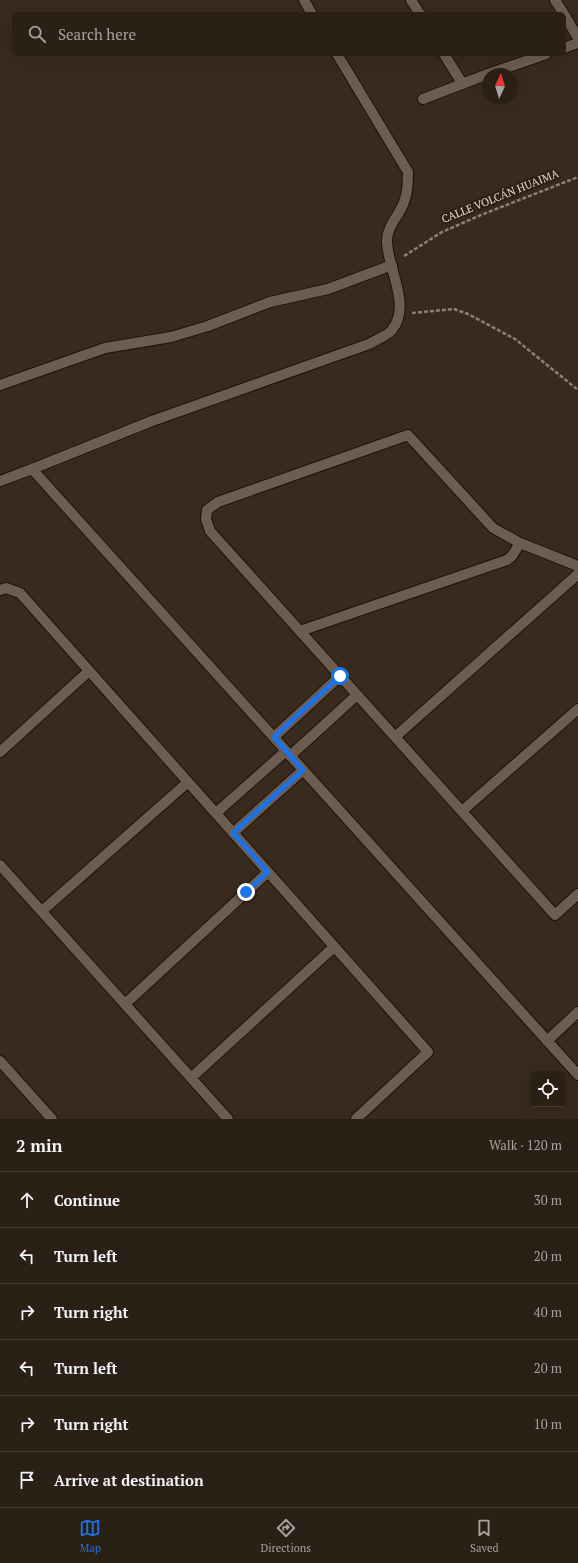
<!DOCTYPE html>
<meta charset="utf-8">
<style>
:root{--surface:#2b2016;--page:#372d23;--text:#f1f3f6;--muted:#a6a3a1;--line:#473e35;--accent:#1a73e8}
body{margin:0;font-family:"PT Serif",serif;background:var(--page);color:var(--text)}
.controls{position:absolute;right:12px;bottom:12px;display:grid;overflow:hidden;border-radius:6px;box-shadow:0 4px 16px #0002}
.controls button{width:36px;height:36px;display:grid;place-items:center;padding:0;border:0;border-bottom:1px solid var(--line);background:var(--surface);color:var(--text);font:20px sans-serif}
.compass{position:absolute;left:482px;top:68px;width:36px;height:36px;border-radius:50%;background:var(--surface);box-shadow:0 4px 16px #0002;rotate:4deg}
.stop{position:absolute;width:12px;height:12px;margin:-9px;border:3px solid #1a73e8;border-radius:50%;background:#fff}
.stop.end{background:#1a73e8;border-color:#fff;box-shadow:0 1px 4px #0008}
.list{margin:0;padding:0;list-style:none}
h2{display:flex;justify-content:space-between;align-items:center;height:52px;margin:0;padding:0 16px;font-size:17px}
h2 small{font-size:13px;font-weight:400;color:var(--muted)}
.list li{display:grid;grid-template-columns:26px 1fr auto;gap:12px;align-items:center;box-sizing:border-box;height:56px;padding:0 16px;border-top:1px solid var(--line)}
.list b{display:block;font-size:15px;white-space:nowrap}
.list em{font-size:13px;font-style:normal;color:var(--muted)}
.icon{flex:none;width:22px;height:22px;fill:none;stroke:currentColor;stroke-width:2;stroke-linecap:round;stroke-linejoin:round}
.map{position:relative;flex:none;width:578px;height:1119px;overflow:hidden}
.search{position:absolute;background:var(--surface);box-shadow:0 4px 16px #0002;left:12px;right:12px;top:12px;height:44px;display:flex;align-items:center;gap:10px;box-sizing:border-box;padding:0 14px;border-radius:6px;color:var(--muted);font-size:15px}
.sheet{height:388px;background:var(--surface)}
nav{display:flex;justify-content:space-around;align-items:center;box-sizing:border-box;height:56px;border-top:1px solid var(--line);background:var(--surface);font-size:11px;color:var(--muted)}
nav a{display:grid;justify-items:center;gap:2px}
nav .on{color:var(--accent)}
.map>svg:first-child{display:block}
</style>
<div class="map">
<svg width="578" height="1119" viewBox="0 0 578 1119">
<rect width="100%" height="100%" fill="#392a1e"/>
<g fill="none" stroke-linecap="round" stroke-linejoin="round">
<g stroke="#201207" stroke-width="12">
<path id="street" d="M304 0 312 14
M411 0 420 14
M555 0 564 14
M564 14 578 38
M564 48 578 43
M444 54 462 83
M488 74 546 54
M423 99 488 74
M0 385 105 348 171 337 208 326 270 302 328 289 392 265
M32 469 152 421 369 344C375 340 387 336 392 330 412 305 387 268 387 241 387 226 399 216 404 202 408 193 408 182 408 172L337 54
M0 481 32 469 578 1075
M578 566 520 543 493 528 408 435 218 502 207 510 206 519 210 531 555 915 578 894
M0 590 6 588 20 593 428 1052 356 1119
M300 631 507 560 512 556 520 543
M274 737 340 676
M395 737 578 574
M0 752 89 671
M290 756 357 695
M462 811 578 709
M216 813 286 751
M233 833 303 770
M0 865 228 1119
M42 911 188 782
M125 1004 268 872
M547 1041 578 1012
M0 1061 52 1119
M191 1078 334 947"/>
</g>
<path stroke="#8d8077" stroke-width="2.5" stroke-dasharray="4 2" stroke-linecap="butt" d="M404 256 442 232 481 215 578 177
M412 313 454 309 468 314 515 339 578 390"/>
<use href="#street" stroke="#6d5d50" stroke-width="10"/>
</g>
<g fill="none" stroke-linecap="round" stroke-linejoin="round">
<path stroke="#1a73e8" stroke-width="5" d="M246 892 268 872 233 833 303 770 274 737 340 676"/>
</g>
<g text-anchor="middle" dominant-baseline="central" stroke-width="4" stroke-linejoin="round" paint-order="stroke">
<g font-size="11" fill="#e3d9d2" stroke="#2f2015">
<text transform="translate(500 196) rotate(-22)">CALLE VOLCÁN HUAIMA</text>
</g>
</g>
</svg>
<div class="controls">
<button><svg class="icon" aria-label="locate" viewBox="0 0 24 24"><circle cx="12" cy="12" r="6"/><path d="M12 2v4M12 18v4M2 12h4M18 12h4"/></svg></button>
</div>
<svg class="compass" viewBox="-18 -18 36 36"><path d="M0-13l5 13h-10z" fill="#e53935"/><path d="M0 13l5-13h-10z" fill="#a6a3a1"/></svg>
<div class="stop" style="left:340px;top:676px"></div>
<div class="stop end" style="left:246px;top:892px"></div>
<div class="search"><svg class="icon" aria-label="search" viewBox="0 0 24 24"><circle cx="10" cy="10" r="6"/><path d="M15 15l6 6"/></svg>Search here</div>
</div>
<section class="sheet">
<h2>2 min<small>Walk · 120 m</small></h2>
<ul class="list">
<li><svg class="icon" aria-label="ahead" viewBox="0 0 24 24"><path d="M12 20V5M6 11l6-6 6 6"/></svg><div><b>Continue</b></div><em>30 m</em></li>
<li><svg class="icon" aria-label="left" viewBox="0 0 24 24"><path d="M17 20v-9H6M10 6l-5 5 5 5"/></svg><div><b>Turn left</b></div><em>20 m</em></li>
<li><svg class="icon" aria-label="right" viewBox="0 0 24 24"><path d="M7 20v-9h11M14 6l5 5-5 5"/></svg><div><b>Turn right</b></div><em>40 m</em></li>
<li><svg class="icon" aria-label="left" viewBox="0 0 24 24"><path d="M17 20v-9H6M10 6l-5 5 5 5"/></svg><div><b>Turn left</b></div><em>20 m</em></li>
<li><svg class="icon" aria-label="right" viewBox="0 0 24 24"><path d="M7 20v-9h11M14 6l5 5-5 5"/></svg><div><b>Turn right</b></div><em>10 m</em></li>
<li><svg class="icon" aria-label="arrive" viewBox="0 0 24 24"><path d="M6 21V4h12l-3 4 3 4H6"/></svg><div><b>Arrive at destination</b></div></li>
</ul>
</section>
<nav>
<a class="on"><svg class="icon" aria-label="map" viewBox="0 0 24 24"><path d="M3 6l6-2 6 2 6-2v14l-6 2-6-2-6 2zM9 4v14M15 6v14"/></svg>Map</a>
<a><svg class="icon" aria-label="directions" viewBox="0 0 24 24"><path d="M12 3l9 9-9 9-9-9zM9 14v-3h6M13 9l2 2-2 2"/></svg>Directions</a>
<a><svg class="icon" aria-label="saved" viewBox="0 0 24 24"><path d="M7 4h10v16l-5-4-5 4z"/></svg>Saved</a>
</nav>
